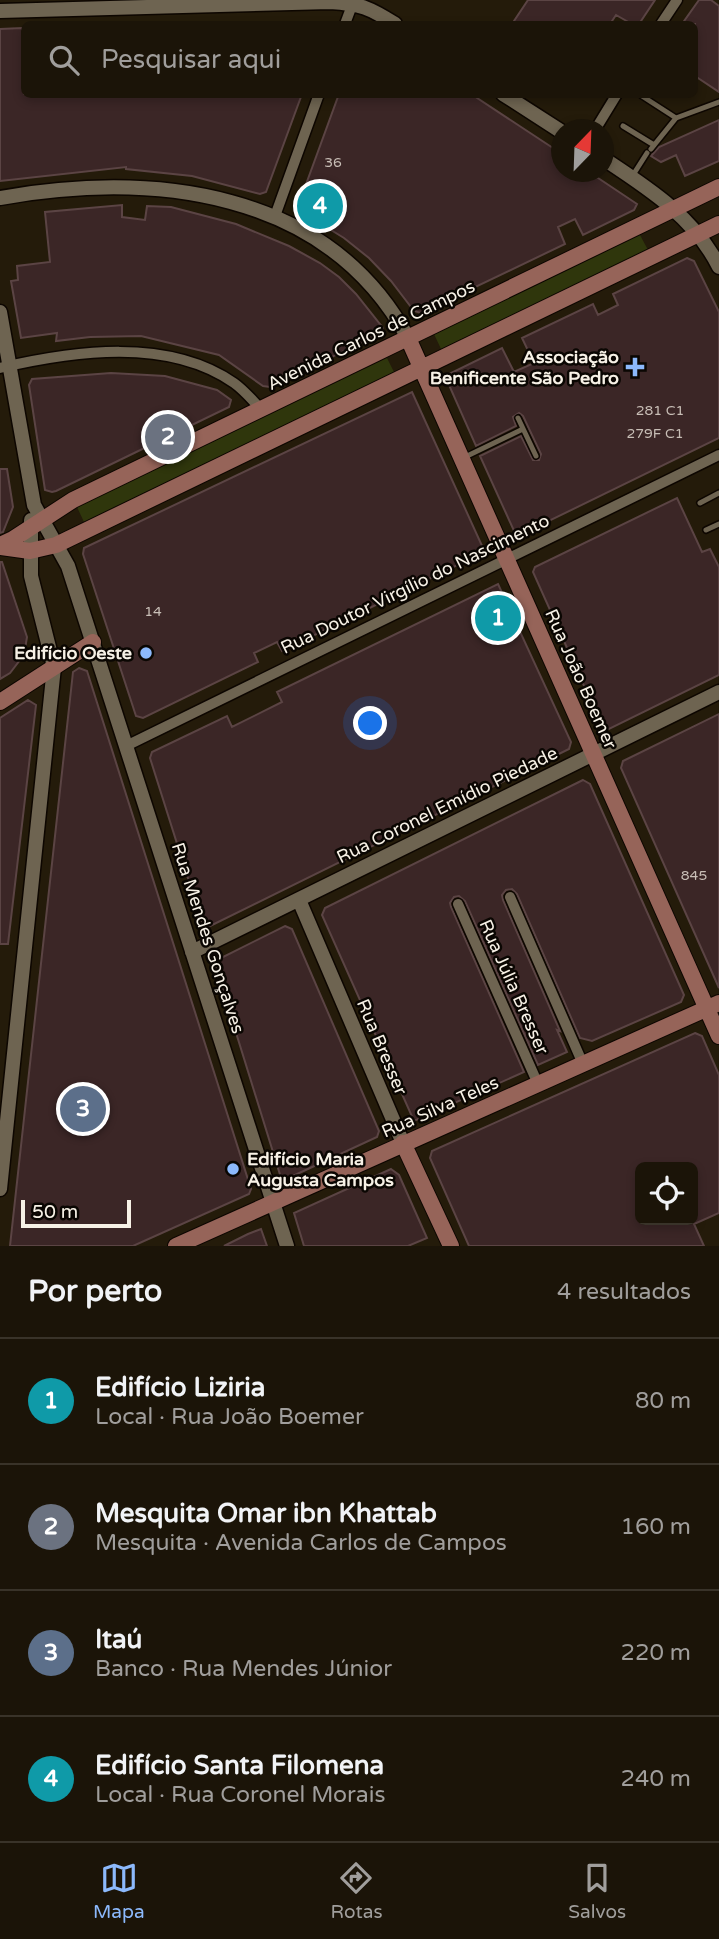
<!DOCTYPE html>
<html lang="pt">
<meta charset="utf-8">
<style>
:root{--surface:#1b1408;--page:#241d12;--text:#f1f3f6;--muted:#a09e9c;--line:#393329;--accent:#8cb9fc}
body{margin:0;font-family:"Varela Round",sans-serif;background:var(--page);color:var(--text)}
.controls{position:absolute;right:21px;bottom:21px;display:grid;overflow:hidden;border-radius:10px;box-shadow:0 4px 10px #0003}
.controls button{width:63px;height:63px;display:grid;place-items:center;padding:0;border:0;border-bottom:2px solid var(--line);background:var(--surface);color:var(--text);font:35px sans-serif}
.compass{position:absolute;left:551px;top:119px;width:63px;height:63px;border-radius:50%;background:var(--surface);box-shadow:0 4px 10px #0003;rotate:23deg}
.scale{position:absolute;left:21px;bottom:18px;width:110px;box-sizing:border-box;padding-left:7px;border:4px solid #f7f1e6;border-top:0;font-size:19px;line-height:24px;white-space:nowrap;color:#f7f1e6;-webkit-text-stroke:5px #0a0602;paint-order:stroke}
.you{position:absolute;left:371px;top:724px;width:24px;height:24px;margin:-18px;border:5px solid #fff;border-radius:50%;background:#1a73e8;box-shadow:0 0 0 10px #1a73e833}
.badge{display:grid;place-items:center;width:46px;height:46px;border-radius:50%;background:var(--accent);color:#fff;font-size:23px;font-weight:700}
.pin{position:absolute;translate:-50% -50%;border:4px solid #fff;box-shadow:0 2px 7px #0006}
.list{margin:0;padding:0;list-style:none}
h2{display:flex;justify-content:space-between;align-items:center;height:91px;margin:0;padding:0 28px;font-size:30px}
h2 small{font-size:23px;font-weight:400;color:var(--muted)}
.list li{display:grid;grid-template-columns:46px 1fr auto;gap:21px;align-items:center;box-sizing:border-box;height:126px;padding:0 28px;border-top:2px solid var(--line)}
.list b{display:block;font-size:26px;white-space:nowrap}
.list p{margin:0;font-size:23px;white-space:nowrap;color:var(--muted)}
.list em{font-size:23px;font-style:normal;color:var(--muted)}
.icon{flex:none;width:38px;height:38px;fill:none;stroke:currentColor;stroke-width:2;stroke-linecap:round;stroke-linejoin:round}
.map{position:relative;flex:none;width:719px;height:1246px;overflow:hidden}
.search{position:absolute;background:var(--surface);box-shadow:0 4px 10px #0003;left:21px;right:21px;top:21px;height:77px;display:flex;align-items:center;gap:18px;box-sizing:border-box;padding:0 24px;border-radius:10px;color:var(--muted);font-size:26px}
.sheet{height:595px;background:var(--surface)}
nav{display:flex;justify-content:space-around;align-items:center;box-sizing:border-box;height:98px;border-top:2px solid var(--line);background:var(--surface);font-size:19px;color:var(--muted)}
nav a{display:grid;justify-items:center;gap:4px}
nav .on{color:var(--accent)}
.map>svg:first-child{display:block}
</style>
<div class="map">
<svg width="719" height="1246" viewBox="0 0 719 1246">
<rect width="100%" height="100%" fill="#241b0a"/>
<path fill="#2f360c" d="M640 235 648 250 441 349 434 334Z
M387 358 394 372 84 522 77 507Z"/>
<path fill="#3b2626" stroke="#5b4444" stroke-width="2" fill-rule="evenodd" d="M528 0H655L639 24H632L616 15 610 24H512Z
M699 0H711L719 6V92L695 76V24H682Z
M22 28 24 44V94H302L266 192 260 194 192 176 126 169V167L0 181V29Z
M339 94H471L562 154V172H589L637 204 634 210 583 235 575 219 558 227 565 244 421 313 414 311 391 281 369 258 344 238 297 209Z
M719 120V161L685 176 676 155 661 162 651 156 659 147Z
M122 205V217L145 220 147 206 171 207 236 224 289 246 320 263 339 277 356 294 383 328 381 333 270 387 263 386 219 355 141 336 90 337 56 341 57 333 21 338 11 281 18 280 17 266 50 262 45 212Z
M687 258 694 261 719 312V438L520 535 515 533 480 456 521 436 533 460H539L541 454 523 416 519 413 513 417 516 426 476 446 445 376 502 348 514 372 534 363 522 338 593 304 598 315 618 305 613 294Z
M111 373 165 376 217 390 231 400 229 407 56 491 52 492 45 490 29 385 32 379Z
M412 392 483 548 480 554 282 651 277 642 254 653 258 662 143 718 136 716 83 554 84 548Z
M0 469H7L13 507 3 532 0 533Z
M677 498 702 552 710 549 719 567V675L609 729 602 726 533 572 535 567Z
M0 562H2L27 637 25 649 20 660 10 673 0 679Z
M498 584 571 742 569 749 204 929 150 758 152 752 227 716 232 727 282 702 277 692Z
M79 668 87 671 251 1189 249 1194 133 1246H10L73 672Z
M28 700 36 705 8 944H0V718Z
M719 714V988L621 768 623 761Z
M583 780 590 784 684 995 681 1002 592 1041 580 1038 517 894 512 889 506 890 502 895 503 900 560 1031 557 1030 567 1052 538 1065 465 901 459 896 454 897 450 903 451 907 524 1072 414 1121 322 915 325 908Z
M285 926 292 929 379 1131 377 1137 282 1181 215 965 217 960Z
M695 1033 702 1036 719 1075V1213L694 1224 704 1246H469L430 1158 432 1151ZM640 1167H693V1221L640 1220Z
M391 1169 399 1175 427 1238 408 1246H304L294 1213Z
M261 1229 267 1246H224L248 1234Z"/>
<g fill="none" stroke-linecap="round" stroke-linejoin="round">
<g stroke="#0d0600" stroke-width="8">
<path id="service" d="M642 96 676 118
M623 126 654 145
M651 149 676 118 719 102
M633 175 647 153
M518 418 536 456
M465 457 523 429
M700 503 719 493
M706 530 719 524"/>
</g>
<g stroke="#0d0600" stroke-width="13">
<path id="minor" d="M345 24 354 0
M661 24 677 0
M595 130 617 94
M275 216 319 94
M0 368C73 351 168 337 234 383 244 390 252 400 261 409
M126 746 719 455
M510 897 583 1064
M458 904 538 1084"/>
</g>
<g stroke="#0d0600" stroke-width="17">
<path id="tertiary" d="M0 11 330 2C361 4 370 8 395 24
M503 94 562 132
M604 159C648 188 695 218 719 267
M0 198C152 171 327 189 408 338
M0 312 34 505 68 566 287 1246
M299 900 403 1143
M192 952 719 692
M0 1189 54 667 31 576V520"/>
</g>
<g stroke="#0d0600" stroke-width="18">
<path id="secondary" d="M408 338 719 1036
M0 545 13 539 73 500 719 187
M0 547 30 551 56 545 719 224
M0 702 93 642
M403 1143 451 1246
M176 1246 719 1003"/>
</g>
<use href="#service" stroke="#6e6451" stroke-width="5"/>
<use href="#minor" stroke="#6e6451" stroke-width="10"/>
<use href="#tertiary" stroke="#6e6451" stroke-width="14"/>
<use href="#secondary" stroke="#966459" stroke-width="16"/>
</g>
<g fill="#8cb9fc" stroke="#0a0602" stroke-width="2.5">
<path d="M631.5 356.5h7v7h7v7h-7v7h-7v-7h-7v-7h7z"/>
<circle cx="146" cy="653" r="7"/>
<circle cx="233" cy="1169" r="7"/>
</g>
<g text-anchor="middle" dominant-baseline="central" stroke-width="5" stroke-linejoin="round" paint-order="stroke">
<g font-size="14" fill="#c8beb6">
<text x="333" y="162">36</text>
<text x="660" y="410">281 C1</text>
<text x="655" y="433">279F C1</text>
<text x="153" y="611">14</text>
<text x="694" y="875">845</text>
</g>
<g font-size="18" fill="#f7f1e6" stroke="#0a0602">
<text transform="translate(371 335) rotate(-26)">Avenida Carlos de Campos</text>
<text transform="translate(415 584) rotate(-26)">Rua Doutor Virgílio do Nascimento</text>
<text transform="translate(581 679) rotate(66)">Rua João Boemer</text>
<text transform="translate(447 805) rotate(-26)">Rua Coronel Emídio Piedade</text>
<text transform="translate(208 938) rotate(72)">Rua Mendes Gonçalves</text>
<text transform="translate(514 987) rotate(66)">Rua Júlia Bresser</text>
<text transform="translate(382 1047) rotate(67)">Rua Bresser</text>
<text transform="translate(440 1107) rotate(-24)">Rua Silva Teles</text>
</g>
<g font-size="18" font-weight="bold" fill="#f7f1e6" stroke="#0a0602" text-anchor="end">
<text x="619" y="357">Associação<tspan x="619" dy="21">Benificente São Pedro</tspan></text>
<text x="132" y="653">Edifício Oeste</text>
<text x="247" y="1159" text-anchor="start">Edifício Maria<tspan x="247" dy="21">Augusta Campos</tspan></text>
</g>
</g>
</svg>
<div class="controls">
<button><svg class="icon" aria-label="locate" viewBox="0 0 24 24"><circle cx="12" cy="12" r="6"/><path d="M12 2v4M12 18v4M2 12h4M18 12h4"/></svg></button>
</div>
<svg class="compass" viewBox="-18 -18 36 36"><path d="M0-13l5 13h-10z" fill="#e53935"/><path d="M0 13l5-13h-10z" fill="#a09e9c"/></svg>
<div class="scale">50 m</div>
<div class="you"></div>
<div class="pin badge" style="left:498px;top:618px;background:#0f9aa8">1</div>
<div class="pin badge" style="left:168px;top:437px;background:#6b7280">2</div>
<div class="pin badge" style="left:83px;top:1109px;background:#5c6f8a">3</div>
<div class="pin badge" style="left:320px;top:206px;background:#0f9aa8">4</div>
<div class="search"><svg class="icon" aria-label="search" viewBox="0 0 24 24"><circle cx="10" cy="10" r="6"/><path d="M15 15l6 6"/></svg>Pesquisar aqui</div>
</div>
<section class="sheet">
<h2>Por perto<small>4 resultados</small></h2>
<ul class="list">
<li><span class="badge" style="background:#0f9aa8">1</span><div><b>Edifício Liziria</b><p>Local · Rua João Boemer</p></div><em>80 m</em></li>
<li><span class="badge" style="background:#6b7280">2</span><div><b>Mesquita Omar ibn Khattab</b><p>Mesquita · Avenida Carlos de Campos</p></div><em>160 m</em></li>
<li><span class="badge" style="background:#5c6f8a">3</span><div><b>Itaú</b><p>Banco · Rua Mendes Júnior</p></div><em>220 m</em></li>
<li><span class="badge" style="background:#0f9aa8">4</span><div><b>Edifício Santa Filomena</b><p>Local · Rua Coronel Morais</p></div><em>240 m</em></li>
</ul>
</section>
<nav>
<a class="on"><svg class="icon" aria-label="map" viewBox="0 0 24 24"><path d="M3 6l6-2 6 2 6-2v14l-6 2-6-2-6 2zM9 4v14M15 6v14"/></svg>Mapa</a>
<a><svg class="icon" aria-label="directions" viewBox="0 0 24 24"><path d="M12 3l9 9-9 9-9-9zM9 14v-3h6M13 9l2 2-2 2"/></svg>Rotas</a>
<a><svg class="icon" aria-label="saved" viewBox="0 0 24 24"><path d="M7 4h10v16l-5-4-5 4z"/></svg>Salvos</a>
</nav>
